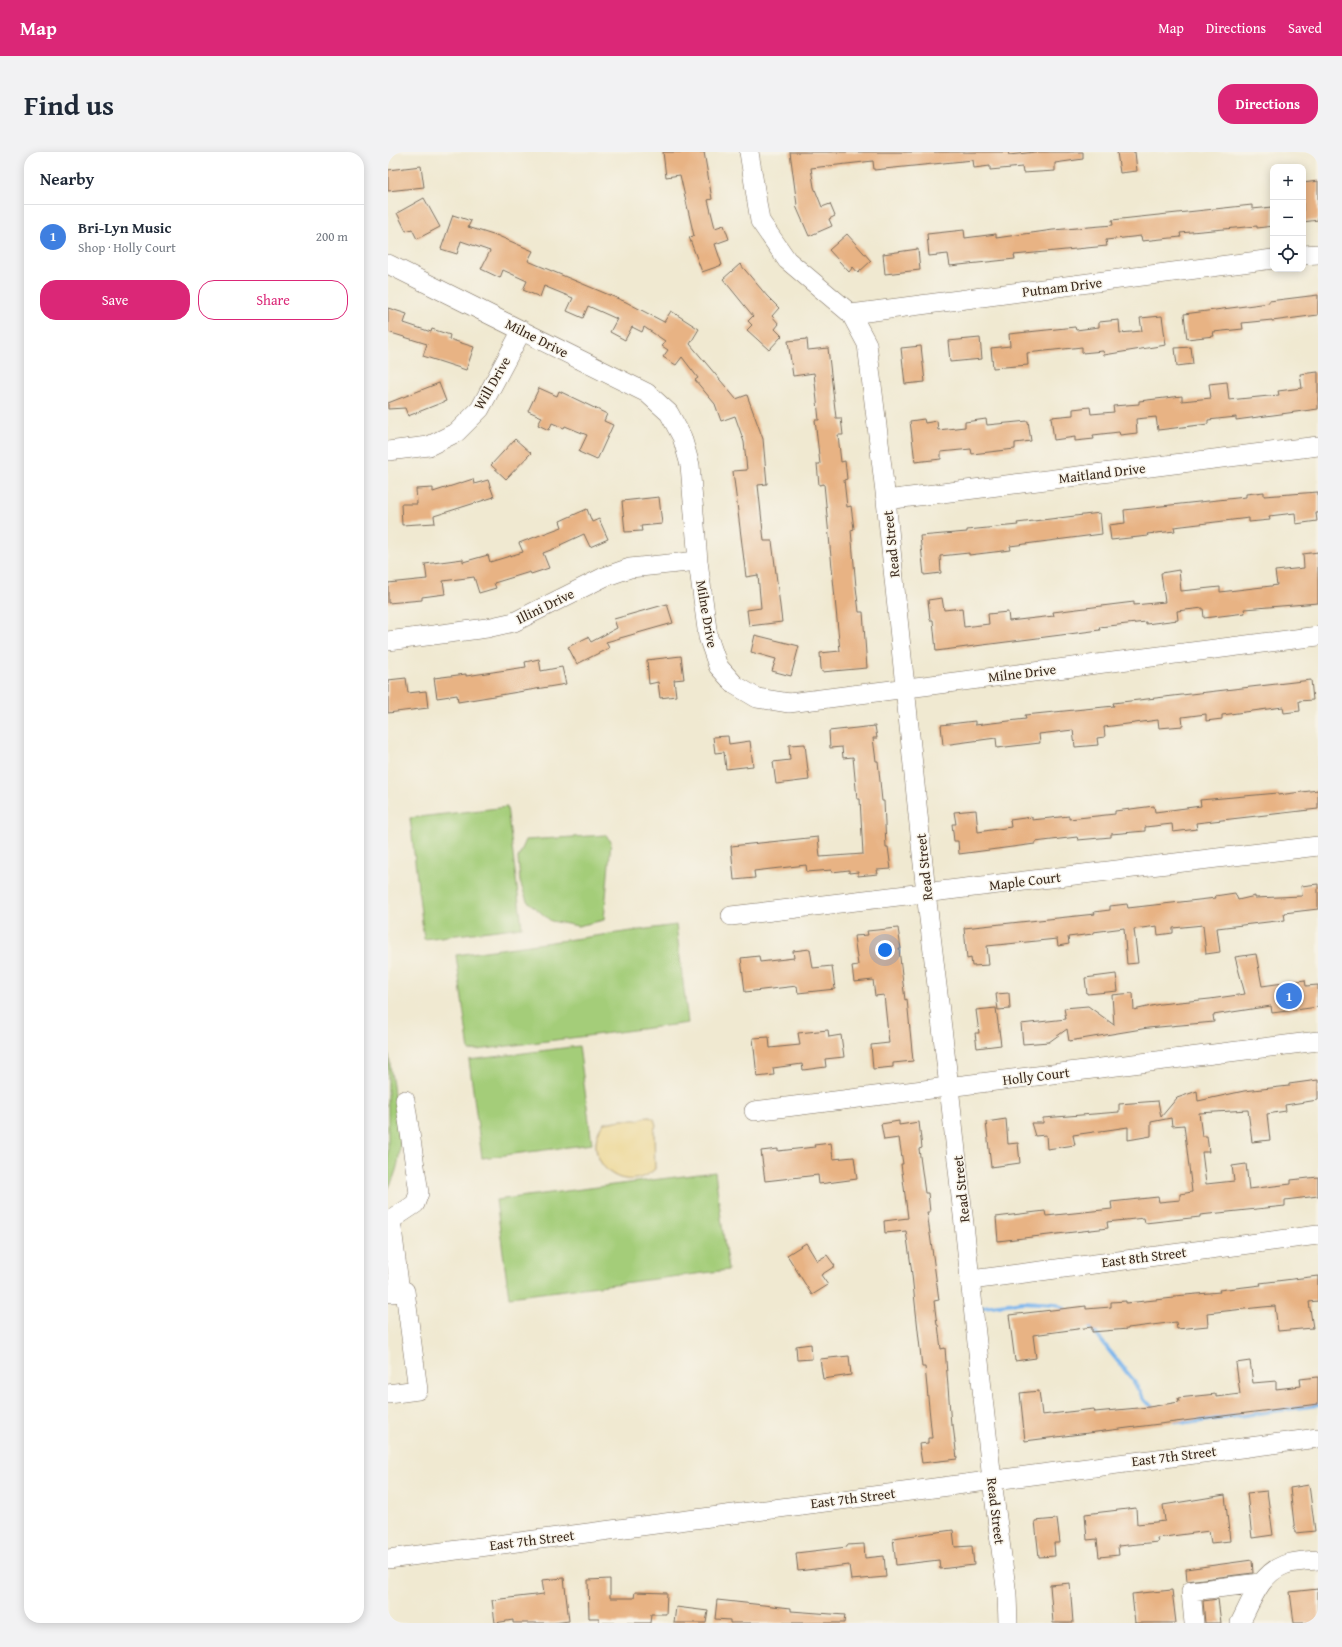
<!DOCTYPE html>
<meta charset="utf-8">
<style>
:root{--surface:#fff;--page:#f2f2f3;--text:#1f2937;--muted:#747a83;--line:#e0e1e3;--accent:#db2777}
body{margin:0;font-family:"Gentium Book Plus",serif;background:var(--page);color:var(--text)}
.controls{position:absolute;right:12px;top:12px;display:grid;overflow:hidden;border-radius:8px;box-shadow:0 2px 10px #0003}
.controls button{width:36px;height:36px;display:grid;place-items:center;padding:0;border:0;border-bottom:1px solid var(--line);background:var(--surface);color:var(--text);font:20px sans-serif}
.you{position:absolute;left:497px;top:798px;width:14px;height:14px;margin:-10px;border:3px solid #fff;border-radius:50%;background:#1a73e8;box-shadow:0 0 0 6px #1a73e833}
.badge{display:grid;place-items:center;width:26px;height:26px;border-radius:50%;background:var(--accent);color:#fff;font-size:13px;font-weight:700}
.pin{position:absolute;translate:-50% -50%;border:2px solid #fff;box-shadow:0 1px 4px #0006}
.list{margin:0;padding:0;list-style:none}
h2{display:flex;justify-content:space-between;align-items:center;height:52px;margin:0;padding:0 16px;font-size:17px}
h2 small{font-size:13px;font-weight:400;color:var(--muted)}
.list li{display:grid;grid-template-columns:26px 1fr auto;gap:12px;align-items:center;box-sizing:border-box;height:64px;padding:0 16px;border-top:1px solid var(--line)}
.list b{display:block;font-size:15px;white-space:nowrap}
.list p{margin:0;font-size:13px;white-space:nowrap;color:var(--muted)}
.list em{font-size:13px;font-style:normal;color:var(--muted)}
.actions{display:flex;gap:8px;padding:12px 16px}
.actions a{flex:1;padding:9px 0;border:1px solid var(--accent);border-radius:16px;text-align:center;font-size:14px;color:var(--accent)}
.actions .main{background:var(--accent);color:#fff}
.icon{flex:none;width:22px;height:22px;fill:none;stroke:currentColor;stroke-width:2;stroke-linecap:round;stroke-linejoin:round}
.map{position:relative;flex:none;width:930px;height:1471px;overflow:hidden;border-radius:16px}
header{display:flex;align-items:center;gap:24px;box-sizing:border-box;height:56px;padding:0 20px;background:var(--accent);color:#fff}
header strong{font-size:19px}
nav{display:flex;gap:22px;margin-inline-start:auto;font-size:14px}
.intro{display:flex;align-items:center;justify-content:space-between;box-sizing:border-box;height:96px;padding:0 24px}
h1{margin:0;font-size:28px}
.button{padding:10px 18px;border-radius:16px;background:var(--accent);color:#fff;font-size:14px;font-weight:700}
main{display:flex;gap:24px;padding:0 24px}
aside{flex:1;background:var(--surface);border-radius:16px;box-shadow:0 2px 10px #0003}
.map>svg:first-child{display:block}
</style>
<header>
<strong>Map</strong>
<nav><a>Map</a><a>Directions</a><a>Saved</a></nav>
</header>
<div class="intro"><h1>Find us</h1><a class="button">Directions</a></div>
<main>
<aside>
<h2>Nearby<small></small></h2>
<ul class="list">
<li><span class="badge" style="background:#3f7fe0">1</span><div><b>Bri-Lyn Music</b><p>Shop · Holly Court</p></div><em>200 m</em></li>
</ul>
<div class="actions"><a class="main">Save</a><a>Share</a></div>
</aside>
<div class="map">
<svg width="930" height="1471" viewBox="0 0 930 1471">
<rect width="100%" height="100%" fill="#f7f3e8"/>
<filter id="ink" filterUnits="userSpaceOnUse"><feTurbulence type="fractalNoise" baseFrequency=".025" numOctaves="2"/><feDisplacementMap in="SourceGraphic" scale="8" xChannelSelector="R" yChannelSelector="G"/><feConvolveMatrix kernelMatrix="1 2 1 2 8 2 1 2 1" color-interpolation-filters="sRGB"/></filter>
<filter id="wash" filterUnits="userSpaceOnUse"><feTurbulence type="fractalNoise" baseFrequency=".012" numOctaves="4" result="noise"/><feDisplacementMap in="SourceGraphic" scale="16" xChannelSelector="R" yChannelSelector="G"/><feGaussianBlur stdDeviation="0.9" result="paint"/><feColorMatrix in="noise" values="0 0 0 0 0 0 0 0 0 0 0 0 0 0 0 0 0 1.4 0 .05"/><feComposite in="paint" operator="in"/></filter>
<g filter="url(#wash)">
<rect width="100%" height="100%" fill="#f0e9d1"/>
<path fill="#a4cd79" stroke="#707c4c" d="M119 655 134 775 36 787 22 666Z
M217 683 223 689 216 768 190 774 163 769 139 749 132 730 130 706 138 688Z
M288 773 300 871 81 899 68 803Z
M191 894 204 992 94 1006 81 908Z
M0 896 12 988C12 1006 9 1021 0 1037Z
M327 1020 340 1118 121 1145 108 1048Z"/>
<path fill="#eeda9e" stroke="#94825e" d="M259 964 266 967 268 973 266 979 267 1017C232 1048 190 1003 216 971L234 968H251Z"/>
<g fill="none" stroke-linecap="round" stroke-linejoin="round">
<path stroke="#7cb6ed" stroke-width="4" d="M595 1155 635 1150 667 1152 681 1159
M699 1171 745 1228 757 1249 768 1257
M787 1269 800 1271 930 1253"/>
</g>
<g id="blocks">
<path fill="#e8b384" d="M275 0H316L324 47 320 48 327 76 336 73 341 87 327 92 334 113 314 120 301 85 306 84 292 23 278 25Z
M402 0H620L621 3 647 0H695V7L667 11V19L635 21 634 15 602 18V14L586 16 585 8 486 18 485 9 423 16 426 35 434 55 442 52 447 64 441 67 444 74 421 84 408 54 409 53Z
M729 0H747L749 19 732 21Z
M33 14 36 35 0 39V18Z
M930 29V68L915 70V31Z
M36 46 52 75 29 87 24 77 18 79 9 61Z
M864 53V57L885 55V74L869 76V74L792 81 793 85 754 89 753 84 718 88 719 94 626 103 627 107 562 114 560 102 541 104 539 82 576 78 577 86 608 82V86L665 78 725 73 724 68Z
M65 63 83 69 80 75 108 84V83L145 99 140 109 238 150 276 170 283 159 311 177 302 192 348 247 359 243 375 287 379 332 370 333 376 389H384L394 470 361 474 359 458 373 456 370 423 358 425 345 319 359 318 356 290 347 264 333 269 327 252 307 228 310 226 294 205 288 213 275 205 280 198 274 194 277 189 256 175 254 180 244 175 237 188 222 180 229 167 200 154 195 166 179 159 185 146 156 134 152 145 135 138 139 129 115 118 112 126 93 117 102 99 73 89 69 102 53 97Z
M459 82 483 109 470 121 465 115 461 120 441 98Z
M530 97 532 118 497 122 495 102Z
M352 112 379 144 391 156 384 164 391 172 387 177 394 184 381 198 359 178 364 173 360 169 365 164 335 127Z
M930 143V163L884 169V168L854 171 855 177 825 180 826 184 799 187 796 162 881 151V149Z
M0 156 19 162 16 171 43 180 44 177 62 183 61 187 86 195 78 218 35 204 39 192 0 180Z
M774 164 778 193 716 203 715 199 694 201V195L639 201 640 213 605 216 603 196 622 194 621 182 687 175 688 178 711 175V170L731 168 732 181 754 179 752 166Z
M592 186 594 207 562 210 560 189Z
M419 187 420 198 440 196 448 266H453L455 283H450L453 310 457 309 459 327 456 328 459 355 463 354 466 377 463 378 468 435 471 460H475L479 516 434 520 433 516 432 501 452 499 436 332 431 333 429 312H432L427 268H431L426 221 405 224 400 189Z
M533 194 537 230 517 232 513 196Z
M803 195 805 212 789 214 787 196Z
M930 220V257L848 268V265L820 268V272L770 278 768 265 748 267 749 281 732 283 731 280 705 283 706 287 687 289V285L666 288 663 265 685 263V257L702 255 703 262 726 260 725 254 751 252V249L794 244V249L823 246 821 232 839 230 841 248 891 243 890 239 914 236 912 222Z
M51 231 58 249 20 264 17 256 0 257V251Z
M151 236 169 244 171 239 219 262 216 269 225 273 209 308 191 300 199 283 177 274 176 276 164 271 161 278 150 273 154 265 140 259Z
M536 267 537 271 549 269 550 278 577 275V270L598 267 599 273 640 269 643 289 627 291V297L584 302 583 297 553 300V307L527 310 522 269Z
M127 287 143 301 118 327 103 313Z
M85 327 86 332 100 328 106 345 46 364 47 371 14 373 13 352H29L28 337 45 336V340Z
M876 340V344L930 340V361H928L929 369 908 372 907 361 881 364 882 368 861 370V366L786 375 787 379 759 382 760 384 723 388 721 373 737 371 736 358 858 345V342Z
M271 345 274 372 253 374 254 379 237 380 234 349Z
M199 357 204 370 211 367 220 387 202 395 196 382 172 393 173 394 155 401 161 416 143 422 142 420 106 431 108 436 91 441 86 425 55 429 57 442 34 445V448L0 451V431L39 427 37 412 75 407V410L100 403 102 410 135 400 131 391 174 375 172 369Z
M712 361 714 382 622 394 623 398 581 403V401L552 404 553 421 536 423 532 384 579 380V378L630 373 629 371Z
M930 400V451L856 457 857 461 816 466 815 456 789 459 790 468 758 472V470L711 475 712 478 548 499 545 468H542L540 448 554 446 556 458 574 456 576 475 601 472 600 462 620 460 621 469 666 464 665 460 746 450V453L777 450 773 421 791 418 793 439 832 435V440L883 434 889 433 887 419 916 416 915 402Z
M279 452 285 471 218 490 221 496 189 512 180 495 200 485 203 490 229 476 226 467Z
M367 483 411 494 403 524 384 519 388 507 363 500Z
M293 504 296 527 286 528 288 544 272 546 270 530 261 532 259 508Z
M151 507 153 519 174 515 178 532 70 550 69 543 49 546 46 526 78 522V524L138 515 137 510Z
M18 526 20 541 38 539 40 556 0 561V528Z
M923 528 925 548 911 549 912 559 896 561 895 555 834 563V567L818 569V562L794 565 795 574 771 576 770 568 716 575 717 585 709 586 710 593 687 595 685 578 651 582 652 591 609 596 608 586 555 593 553 573 587 569V573L638 567 637 563 726 554 725 551Z
M487 574 489 586H485L488 609H490L494 649H496L498 695H500L503 717 489 718 490 722 470 724V720L461 721V718L444 720V718L419 720 418 713 366 719 367 726 346 728 343 694 430 685 432 705 475 702 472 647H469L465 605 455 606 454 595 442 596 441 579Z
M340 584 341 592 362 589 365 614 338 617 336 600 327 601 325 585Z
M417 592 421 628 388 632 385 610 402 608 401 593Z
M930 638V657L808 671 809 677 785 680 784 672 757 675V679L723 682V685L690 688 689 685 647 690V692L571 702 570 689H566L564 672H568L566 660 588 658 590 680 623 675 622 668 644 665V668L681 664V667L727 662V659L766 654 767 660 813 654 812 648 890 641V643Z
M930 732V757L896 761 897 768 829 776 832 800 818 802 815 773 785 776V781L770 783 769 774 746 777 750 811 739 812 736 776 705 780V782L680 785 681 792 670 794 669 787 599 794 601 813 584 814 583 806 579 807 576 776 707 762 706 760 722 758V754L739 752 740 756 828 746 827 744 847 741 850 748 867 744V746L914 744 913 734Z
M510 776 513 797H511L517 848 519 847 525 909 505 911V915L485 917 483 893 501 891 496 843 487 844 485 828 466 830 464 814 470 813 466 784 480 783 479 779Z
M422 797 425 816 444 814 447 837 410 841 409 834 357 840 353 806 371 804 372 810 406 806 405 799Z
M868 802 874 834 917 828 918 834 930 833V855L884 861 883 854 825 863 826 870 760 876 681 889 679 877 661 890 635 892 633 872 678 867 676 856 700 854 726 873 724 843 745 841 746 858 772 852 822 847 857 842 847 805Z
M728 822 730 839 699 842 697 826Z
M621 841 622 857 610 858 608 842Z
M608 856 613 893 589 896 587 881H591L588 858Z
M440 878 441 885 453 883 456 905 437 907 438 915 415 918 414 912 385 916 386 923 369 925 365 886 381 885 382 896 412 893 410 881Z
M930 928V948L897 953 898 959 879 962 882 988 864 990 860 958 811 961 814 984H819L821 1000H814L818 1032 846 1029 844 1014 858 1012 861 1037 903 1032V1028L930 1025V1044L897 1048V1054L812 1063V1065L757 1071 756 1066 719 1070 720 1076 610 1089 608 1065 657 1059 658 1064 724 1057 723 1050 770 1045 771 1050 792 1048V1042L804 1040 796 973 784 974 783 966 763 970V984L740 988V975L685 983 687 993 659 997 658 983 647 984 643 971H655V966L731 960V952L770 949 773 965 789 946 809 939 810 949 856 939 901 934V932Z
M618 967 620 992 630 991 632 1011 603 1015 598 970Z
M511 969V973L531 970 534 996 531 997 537 1041H540L542 1060H539L551 1148 546 1149 549 1173H550L553 1197 557 1196 563 1273H565L569 1307 534 1311 531 1292 540 1291V1286H544L537 1215H534L523 1114 518 1079 497 1081 496 1069 520 1066 513 1012H515L511 986 496 988 493 972Z
M443 991 445 1007 466 1005 469 1027 431 1032 430 1023 377 1029 373 999 390 997V999L427 995 426 993Z
M418 1091 429 1109 439 1103 447 1114 433 1123 440 1133 424 1143 399 1103Z
M930 1124V1149L921 1150 925 1176 890 1179 887 1154 875 1155 819 1161 820 1174 789 1177 788 1170 740 1176V1177L704 1180V1175L645 1183 648 1206 627 1209 621 1163 698 1154V1157L723 1155V1150L738 1149V1151L786 1146V1144L832 1140 831 1138 873 1133 872 1131Z
M423 1192 424 1207 409 1208 408 1194Z
M461 1204 463 1223 435 1227 432 1207Z
M862 1209 865 1231 888 1229V1237L913 1234 912 1227 930 1225V1252L637 1289 632 1241 651 1239 654 1263 706 1257 707 1260 761 1255 791 1250 790 1246 828 1242V1245L852 1242 848 1211Z
M921 1333 927 1379 907 1381 902 1336Z
M879 1339 885 1383 864 1386 859 1341Z
M837 1343 842 1389 823 1391 821 1379 769 1386 770 1390 730 1394 731 1403 711 1405 709 1387 699 1388 697 1362 748 1356 749 1372 777 1369 775 1353Z
M669 1367 672 1391H666L667 1404 651 1405 647 1369Z
M565 1378 567 1395 584 1394 586 1413 552 1417 551 1408 508 1413 505 1386Z
M476 1392 477 1406 496 1404 498 1425 463 1428 461 1413 410 1419 408 1401 459 1395V1393Z
M864 1408 865 1421 799 1429 798 1417Z
M176 1426 181 1469 166 1471H125V1468L107 1471 104 1448 156 1442 154 1428Z
M222 1427V1446H246L247 1440 279 1441 278 1462H263L262 1471H211V1466H201L200 1428Z
M682 1431 685 1471H665L662 1433Z
M930 1437V1471H906L902 1440Z
M784 1438 788 1471H747L744 1442Z
M830 1447 833 1471H817L815 1449Z
M329 1448 403 1456V1459L457 1463 456 1471H342V1468L327 1467Z
M288 1455 320 1459 318 1471H286Z"/>
</g>
</g>
<g filter="url(#ink)">
<use href="#blocks" fill-opacity="0" stroke="#7a6d5d" stroke-width="1"/>
<g fill="none" stroke-linecap="round" stroke-linejoin="round">
<g stroke="#7a6d5d" stroke-width="20">
<path id="minor" d="M361 0 372 69 399 108 463 162 479 192 498 348 538 741 561 935 604 1328 619 1443 620 1471
M915 103 930 102
M0 112 259 241 281 261 294 285 302 313 310 409 320 485 330 514 347 533 369 546 401 551 930 484
M463 162 885 107
M0 299 41 294 69 280 92 257 134 178
M498 348 930 294
M0 489 99 476 126 470 216 425 242 416 310 409
M343 764 930 694
M366 959 930 889
M583 1128 930 1083
M12 1140 3 1068 27 1052 31 1041 17 948
M0 1242 30 1238 17 1139 3 1141
M0 1407 930 1286
M806 1471 803 1439 872 1431
M852 1471C863 1450 872 1422 896 1413 906 1409 919 1409 930 1408"/>
</g>
<use href="#minor" stroke="#fff" stroke-width="19"/>
</g>
</g>
<g text-anchor="middle" dominant-baseline="central" stroke-width="3" stroke-linejoin="round" paint-order="stroke">
<g font-size="14" fill="#3b2a1e" stroke="#f7f3e8">
<text transform="translate(674 135) rotate(-7)">Putnam Drive</text>
<text transform="translate(149 186) rotate(27)">Milne Drive</text>
<text transform="translate(104 231) rotate(-60)">Will Drive</text>
<text transform="translate(714 321) rotate(-7)">Maitland Drive</text>
<text transform="translate(503 392) rotate(-96)">Read Street</text>
<text transform="translate(157 454) rotate(-26)">Illini Drive</text>
<text transform="translate(319 462) rotate(80)">Milne Drive</text>
<text transform="translate(634 521) rotate(-7)">Milne Drive</text>
<text transform="translate(536 715) rotate(-96)">Read Street</text>
<text transform="translate(637 729) rotate(-7)">Maple Court</text>
<text transform="translate(648 924) rotate(-7)">Holly Court</text>
<text transform="translate(573 1037) rotate(-96)">Read Street</text>
<text transform="translate(756 1105) rotate(-7)">East 8th Street</text>
<text transform="translate(786 1304) rotate(-7)">East 7th Street</text>
<text transform="translate(465 1346) rotate(-7)">East 7th Street</text>
<text transform="translate(608 1359) rotate(83)">Read Street</text>
<text transform="translate(144 1388) rotate(-7)">East 7th Street</text>
</g>
</g>
</svg>
<div class="controls">
<button>+</button>
<button>−</button>
<button><svg class="icon" aria-label="locate" viewBox="0 0 24 24"><circle cx="12" cy="12" r="6"/><path d="M12 2v4M12 18v4M2 12h4M18 12h4"/></svg></button>
</div>
<div class="you"></div>
<div class="pin badge" style="left:901px;top:844px;background:#3f7fe0">1</div>
</div>
</main>
